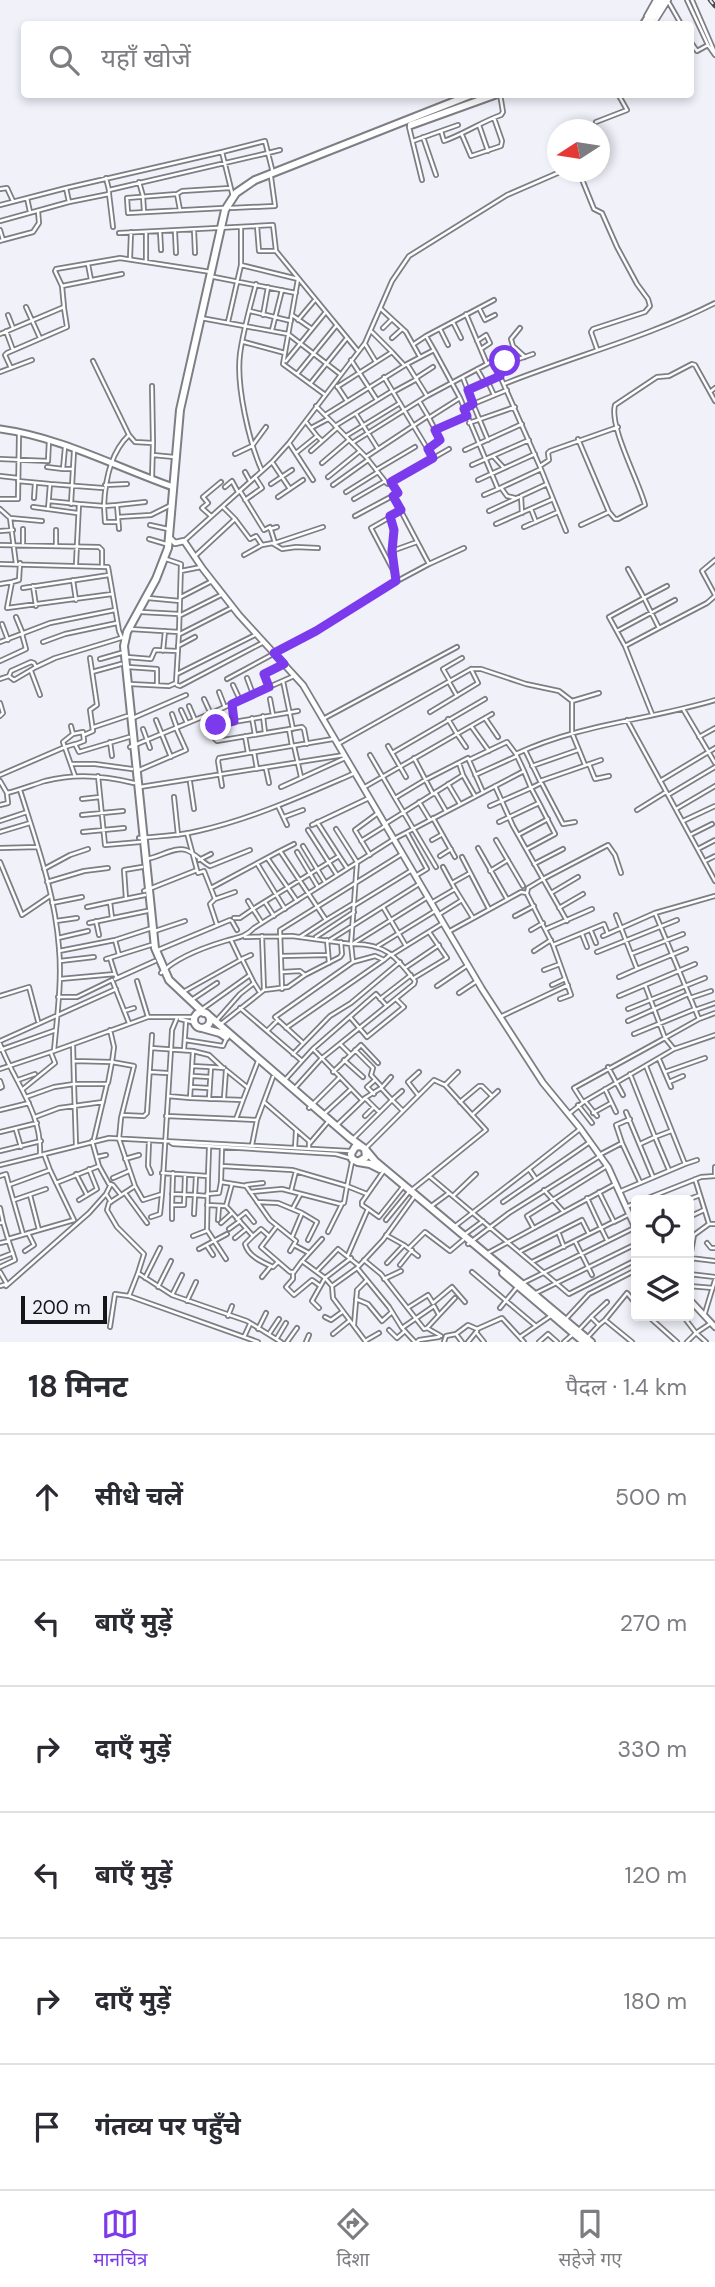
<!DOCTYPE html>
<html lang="hi">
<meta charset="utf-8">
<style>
:root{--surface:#fff;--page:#f7f7f7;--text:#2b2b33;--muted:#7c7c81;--line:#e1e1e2;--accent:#7c3aed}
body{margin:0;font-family:"DM Sans","Noto Sans Devanagari",sans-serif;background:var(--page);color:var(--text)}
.controls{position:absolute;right:21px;bottom:21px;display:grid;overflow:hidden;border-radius:7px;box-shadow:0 4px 10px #0003}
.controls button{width:63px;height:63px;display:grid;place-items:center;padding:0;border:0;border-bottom:2px solid var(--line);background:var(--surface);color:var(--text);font:35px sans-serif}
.compass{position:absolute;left:547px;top:119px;width:63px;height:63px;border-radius:50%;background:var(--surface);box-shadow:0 4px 10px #0003;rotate:258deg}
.scale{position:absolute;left:21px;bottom:18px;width:86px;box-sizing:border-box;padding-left:7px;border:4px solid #151518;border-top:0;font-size:19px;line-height:24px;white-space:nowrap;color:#151518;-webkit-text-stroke:5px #f1f1fa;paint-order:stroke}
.stop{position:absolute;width:21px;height:21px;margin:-16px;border:5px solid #7c3aed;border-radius:50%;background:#fff}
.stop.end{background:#7c3aed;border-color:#fff;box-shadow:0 2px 7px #0008}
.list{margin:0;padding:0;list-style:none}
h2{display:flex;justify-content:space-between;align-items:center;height:91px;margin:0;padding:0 28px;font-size:30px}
h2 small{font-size:23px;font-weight:400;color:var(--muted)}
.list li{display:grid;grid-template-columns:46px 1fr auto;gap:21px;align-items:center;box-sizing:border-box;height:126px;padding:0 28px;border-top:2px solid var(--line)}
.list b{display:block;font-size:26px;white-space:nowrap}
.list em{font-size:23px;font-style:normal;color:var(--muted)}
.icon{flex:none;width:38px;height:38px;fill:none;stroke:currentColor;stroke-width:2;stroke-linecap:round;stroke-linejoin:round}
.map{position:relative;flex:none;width:715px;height:1342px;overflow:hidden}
.search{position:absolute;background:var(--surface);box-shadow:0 4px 10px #0003;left:21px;right:21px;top:21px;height:77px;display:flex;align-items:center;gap:18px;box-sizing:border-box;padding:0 24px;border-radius:7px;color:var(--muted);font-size:26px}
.sheet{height:847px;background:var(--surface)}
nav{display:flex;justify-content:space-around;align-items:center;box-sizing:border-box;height:98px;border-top:2px solid var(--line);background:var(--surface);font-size:19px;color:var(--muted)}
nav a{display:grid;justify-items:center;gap:4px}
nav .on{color:var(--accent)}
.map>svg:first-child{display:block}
</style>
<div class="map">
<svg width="715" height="1342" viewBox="0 0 715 1342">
<rect width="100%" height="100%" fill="#f1f1fa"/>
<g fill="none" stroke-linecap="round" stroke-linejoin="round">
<g stroke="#7d7d84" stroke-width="6">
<path id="minor" d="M687 0 708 45 715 55
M692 0 715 53
M669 3 681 24
M646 16 655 0
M654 24 669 0
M690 41 697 51 708 45
M596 122 627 110 618 94
M479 125 488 151
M409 127 422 180
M441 131 458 125
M462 135 471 156 501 146 502 141 494 118
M423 137 436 175
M413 141 441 131 444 141C464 134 481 122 501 115L503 112 500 94
M579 172 594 209 602 213 617 247 637 284 648 299 650 306 645 312 593 329 591 332 597 349
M273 173 268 153 280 150
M106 178 109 190
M139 182 143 196 144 212
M0 189 7 188 13 201
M109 194V190L268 153 265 141 222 152
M177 194 127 198 128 213 223 208
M27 198 30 212
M0 205 66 188
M231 208 275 206 271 177
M180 210 177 194 182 191 230 188
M0 221 69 202
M257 226 259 251H276
M113 227 109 194 69 202 66 188 222 152 233 197
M0 230 3 240 0 241
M194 230 195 253
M160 231 161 250
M175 232 176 253
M119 233 273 225 276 251 358 351
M3 240 33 232 39 223 38 211
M130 259 131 232
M146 261V233
M88 264 91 280
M241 265V227
M214 277 296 293
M298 279 283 364 324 394
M256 284C250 307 243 331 240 354 236 386 249 442 262 471
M62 286 122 274
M26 307 40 338
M479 308 485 320 495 315
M381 309 406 332 420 357
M250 311 291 321
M8 315 13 328
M263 315 268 287
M292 315 312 329
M201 318 288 334 340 374
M298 320 314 301
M228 322 241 265 298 279
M453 322 461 338
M383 328 392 319
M520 328 511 339 513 346 525 357
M440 329 448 345
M272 330 282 290
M6 331 13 350
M372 332 392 352
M0 334 64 307 62 286 55 271 56 269 120 258 211 272
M392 338 402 329
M477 341 486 335 490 343 481 349
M244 342 285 353
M365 344 376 362
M414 344 426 336
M434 350 460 398 498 489 541 469 493 360 487 364
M351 360 377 400
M493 360 503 354
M286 361 325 313
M495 363 501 361 510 362 533 354
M11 368 5 355 7 353 67 327 64 308
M477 369 485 383
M0 372 32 360
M297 374 336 326
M384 377 433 458
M416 378 433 367
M463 378 473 404 464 409
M488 382 494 395
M310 384 347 338
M504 384C574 356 648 337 715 303
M152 386 153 443
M337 386 347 401
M337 387 392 352 404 365
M468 390 501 376
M395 391 417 379
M710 392 715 401
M427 396 487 364 466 314
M316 406 366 457 385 481 354 499
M356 414 378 449
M325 415 407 364
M428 416 440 439 428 449
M430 417 460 398
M306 422 317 436
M469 423 515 407
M335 426 392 391
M311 428 328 419
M435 430 467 416
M129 435 135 442 153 443 152 479
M346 436 400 403
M578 439 609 512 615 519H618L645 505C639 481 609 427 615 405L657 377 669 376 692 364 695 365 710 392 715 388
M488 440 473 404 507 390
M289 443 313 480
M352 443 427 396 407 364 434 350 426 336 494 300
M65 447 63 469H72
M465 450 522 424
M311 451 337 428
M296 453 317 436 322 441
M235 454 252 446 266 427
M153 455 174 457
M493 456 504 468
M366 457 428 416 419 401
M0 459 48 461 49 440
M272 462 290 489
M322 463 349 440
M472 465 529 440
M540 466 549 460 548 453 550 451 618 427
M47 467 63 469
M376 470 415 447
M245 472 250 481
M0 476 18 478
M328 477 360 451
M478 480 535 454
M18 481 50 484 48 509 77 513
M385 482 388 484 449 449
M50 484 103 488
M271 484 292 470
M547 484 566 531
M105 485 127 484
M333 485 368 460
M225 487 232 481 238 492
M502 489 507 496 515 498
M240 491 264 530 270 527 275 543 323 527
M346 492 378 472
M484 495 498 489
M521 496 522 513
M278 497 303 480
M34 498 35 483
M0 499H18L19 434
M245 500 262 488 255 477
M49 501 79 504
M71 504 74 451
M117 505 145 502
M33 507 48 509
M223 507 235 519
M0 509 10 518 16 564
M531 509 536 522
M489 511 547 484 541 469
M211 516 202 508 208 503 203 497 221 482
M355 516 398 493 391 482
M390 516 394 530V571
M118 517 151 515 171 505
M10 518 42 521
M118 522H105L104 506 117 505 119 529
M496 524 553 499
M150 525 168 529
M581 525 609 512
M524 527 558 512
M23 529V543
M270 529 277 527
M0 531 13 530
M149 539 166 544
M184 541 272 462 289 443 365 343 392 281 409 256 507 195 560 172
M272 543 282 549 296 547 318 548
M0 545 99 547 102 550V565
M56 546V530
M392 551 417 542
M244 555 262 545 273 543
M194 557 235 519 250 539 256 536 262 545
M166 559 181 564 179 632
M715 560 702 571 715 595
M20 563 19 580 12 582 7 608 112 594
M0 564 108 567 119 631 122 638 126 639
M76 564 79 504 104 506C105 481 110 453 129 435L93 361
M429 564 464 548
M628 569 644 598 667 586
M181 571 201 567
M73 580 76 600
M396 581 393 570 371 528 401 511
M0 584 12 582
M33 586 36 606
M23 588 109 575
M181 597 212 581
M148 598 180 601
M141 612 179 614
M179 616 223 594
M16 617 23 634
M2 624 8 640
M130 629 179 632 176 683 169 686 130 684
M617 631 675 600
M180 634 233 607
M0 642 50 623 115 610
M43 642 65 634 117 623
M178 646 195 637
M625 646 659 628
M163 651 165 631
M127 657 151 659 155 650 178 651
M100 659 121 653
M0 661 26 649 22 634
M284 664 264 674 269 687 294 676
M128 667 157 669V685
M471 669H481L526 684 559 691 572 701
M31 671 40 695
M92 672 121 664
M177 674 255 635
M10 677 14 680 36 667
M247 678 253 694 269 687
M0 679 9 676 11 671 31 662 34 663 36 667 55 658 121 638
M227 679 316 631 373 594 429 564 393 496
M283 681 293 729
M450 681 443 669 462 658
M449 682 457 696
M177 685 180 686 264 642
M233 685 240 700 253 694
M219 692 224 705
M204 699 210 712
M270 699 273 715
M0 703 3 713 0 716
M232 704 234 721
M189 706 195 720
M683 709 715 763
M181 710 187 723
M298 711 216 725 215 739 217 741 302 727 304 729 307 744
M172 714 177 728
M652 714 625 646 609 617 644 598 659 628 707 603 715 596
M263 716 265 733
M133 718 186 695
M252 718 255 735
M485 718 498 737
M323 719 457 647
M448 719 457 734 492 714
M156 720 171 757
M627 720 715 881
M219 724 214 712 240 700
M71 726 73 734 63 742 75 776
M471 726 489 751
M94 727 127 716
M143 729 150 748
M289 729 292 746
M73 734 83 732 84 741 76 744
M84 735 93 731 90 710 97 705 90 658
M245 736 248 753
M699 737 715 728
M110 742 112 756
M338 744 471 669 478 683 430 712
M294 746 301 777
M388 746 406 777
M130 747 214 712
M525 750 540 781 601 760
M254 752 257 769
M392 753 485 699
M370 755 395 798 425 780 468 758 483 792
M414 758 433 794H436L446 811
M469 760 507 742 516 754
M72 764H95L132 769
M589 764 595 779 609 776
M585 765 572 733V701L599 693
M532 766 578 750
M266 769 269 783
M137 771 186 750 176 728
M0 775 65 747 75 744 79 752 129 737
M463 775 475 796
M475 775 517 756
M98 776 105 845 140 842
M0 781 7 793C20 790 32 785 45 781 75 773 103 775 134 783
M660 781 715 748
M190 782 194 809
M448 784 460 804
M542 784 563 824 575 822
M222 786 218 761 219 758 333 739
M495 786 513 826 543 879 608 845 615 855 621 873
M140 787 344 755
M281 787 345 758
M363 788 457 734 466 747
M668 795 715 767
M174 797 178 835
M395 798 436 867
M82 799 100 797
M419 802 430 820
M0 805 8 803 7 794
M278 806 287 825
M490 806 531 788 524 771
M676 809 715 786
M637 810 666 792
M82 815 123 811
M284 817 303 810
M433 818 455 857
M0 821 27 812
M683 821 715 806
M499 822 539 803 531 788 541 783
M385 824 463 775 459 763
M312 825 369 798
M308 830 337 875
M0 832 30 823
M83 832 124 828
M187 833 197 870
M407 833 427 869 417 875
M518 835 548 819
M690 835 712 824
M139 838C159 836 178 836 198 831 252 819 304 795 355 773
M432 840 441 835
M496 840 523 886
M361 841 385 826
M303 846 325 882
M0 848 38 847
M478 848 507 899
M527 849 555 834 539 803
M698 849 715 840
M280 851 294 844
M297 852 318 887
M370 855 355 830 378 813
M339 856 347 868
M440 856 451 849
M462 857 489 909
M146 859C158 858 175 846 186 850 195 853 202 862 210 866L250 850
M268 859 297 901
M199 860 211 854
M705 861 715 856
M0 862 22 915 50 896
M534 864 563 849
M258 865 285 909
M443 867 455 889
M44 869 70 855 88 849
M490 871 508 860
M47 882 84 871 108 868
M452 883 470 873
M211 888 280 851 326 920 354 903
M144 891 197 870 198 873 204 871 215 899 210 904 217 925
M551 893 578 877
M527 894 553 945 604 924 608 934
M126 899 124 870 142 867
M215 899 235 892
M110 902 145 895
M265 902 274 916
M52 903 82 897
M431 903 455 889 473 918
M355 905 412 870
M87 907 110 902 112 918
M383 907 406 946
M559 908 583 894
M438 915 462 900
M616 915 637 969 686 949
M515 916 534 906
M234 918H240L253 909 248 901
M56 921 77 918
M96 921 99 935
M89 923 147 911
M262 923 253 909 339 856 317 822
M546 929 592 909
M531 930 543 923
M155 931 185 921
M591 931 596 943
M448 932 521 892 527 893 528 888 543 879 567 921
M582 934 587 947
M603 936 655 913 715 896
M245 937 292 936 351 944 357 862 336 829
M300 937 326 920
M316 937 354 912
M58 938 88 931
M115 940 152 928
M231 940 240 959
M327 940 329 963
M330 940 419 884
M354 943 428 897
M553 945 571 995 560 999
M378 946 435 911
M158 950 230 920 232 921 237 930
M59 951 115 940 119 955 106 959
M534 951 551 940
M597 952 677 920
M393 954 443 923
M631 954 683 934
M119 955 151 945
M281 956 327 955
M110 958 115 974
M242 959 251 955
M60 961 94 957
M353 962 375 956 384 960 391 954
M405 968 439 945
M544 970 560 964
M282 972 300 971 305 975
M161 973C176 958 205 947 225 941 238 937 244 938 254 928L394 839 524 771 516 754C579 724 649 720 715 700
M619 977 637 969
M414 978 447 958 429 932
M60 979 115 974 117 978
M115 979 155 961
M137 981 148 1017
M552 985 565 979
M437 986 468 965
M282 989 280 930 402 854
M264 990 288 987 305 975 340 957 342 954 341 942
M183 992 242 959 254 983
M459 993 477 981
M0 996 29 987 38 1021
M619 996 645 985
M58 997H77L112 980 129 1023
M690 998 711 991
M193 999 217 983
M380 999 411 975
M240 1008 302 1061 284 1081
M628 1009 705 978
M201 1010 250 975
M695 1010 715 1003
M124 1011 134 1008
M350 1017 367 1037 404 1007 396 999
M500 1017 568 985
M180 1019 196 1023
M699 1019 715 1013
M217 1020 240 994 254 983 259 991
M279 1021 302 1042
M628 1021 688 994
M221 1024 264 990 262 936
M286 1028 384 960
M110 1030 114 1047 112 1062 134 1066 121 1118 119 1139 135 1186 109 1203 107 1210 117 1227 144 1254 138 1273 172 1295 247 1321 281 1342
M267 1031 278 1020 275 1017 353 962 351 944C385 943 395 956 415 981L414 984 321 1059 294 1089
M634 1034 695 1009
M185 1040 223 1046 227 1037
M0 1041 116 989
M0 1044C14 1082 42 1112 40 1154
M73 1044 74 1084H107L94 1139
M340 1044 350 1054
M151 1048 193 1051 190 1098 168 1096
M313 1049 376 994 386 1005
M674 1049 715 1035
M0 1050 56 1030
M184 1050 186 1021
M355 1050 373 1068 371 1075 382 1087
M54 1051 148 1017H195
M193 1051 209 1055 223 1068
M293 1054 330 1016 351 1003 400 962
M659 1059 671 1087
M344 1060 363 1077
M74 1061 112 1062 108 1083
M302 1061 313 1049 362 1100
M192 1066 210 1067
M608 1067 623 1095
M0 1069 54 1051C57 1016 62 982 59 948 55 893 36 841 20 790
M150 1072 167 1073
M333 1072 361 1045 378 1063
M665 1072 705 1058
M630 1074 655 1137 640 1144
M193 1076 210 1077
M18 1080 35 1074
M0 1081 2 1087 0 1088
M669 1082 683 1076
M445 1085 458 1072
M383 1086 391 1077
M191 1087 208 1088
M23 1089 55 1063 51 1053
M605 1089 616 1112
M374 1094 367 1087 375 1080
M418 1095 408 1082 419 1072
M26 1097 54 1087 74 1084 76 1145
M190 1098 243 1100 236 1119 257 1120 252 1145
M224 1098 226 1070 247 1087
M365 1098 379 1112
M209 1099 211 1067 224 1068
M243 1100 258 1061
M585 1101 597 1116
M264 1102 309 1141V1148
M460 1102 479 1086H482L492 1096
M583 1102 574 1088 665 1038 645 985 695 964
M578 1105 592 1123
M309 1108 339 1078
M0 1110 29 1103
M403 1111 434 1080 445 1085 486 1130 413 1189
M626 1112 653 1177
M325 1113 351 1089
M570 1113 585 1101 674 1049 665 1038 699 1019 655 913
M593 1113 611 1103
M122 1115 144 1116 147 1113 152 1035
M472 1115 498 1091
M166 1116 236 1119
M365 1116 374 1107
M35 1117 59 1108 103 1102
M257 1120 273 1077
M338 1124 365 1098 381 1088 392 1100 402 1091
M16 1130 21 1147
M0 1132 37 1123
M354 1138 392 1100 403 1111 366 1148
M149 1141 148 1166 151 1173
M170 1142 173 1144 336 1154 350 1158
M310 1143 327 1123
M622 1143 616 1125 630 1119
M222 1147 221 1182 246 1186 270 1220 296 1241 290 1251
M295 1148 296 1131
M0 1151 41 1141
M599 1155 622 1143 640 1182
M97 1157 106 1155
M125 1159 139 1155
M352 1162 347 1186 367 1194
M685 1164 697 1160
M0 1165 109 1138 350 1151
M99 1166 109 1184 113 1185 121 1195
M222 1166 292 1170 347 1186 344 1203 340 1204 282 1189 250 1192
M715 1167V1175
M669 1170 655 1137 671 1131
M162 1173 208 1176 209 1148
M173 1173 172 1205H184L185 1175
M76 1174 87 1195
M0 1176 6 1174 9 1185 50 1170 44 1154
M208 1176 207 1230 226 1259
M429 1176 569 1294 636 1260
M113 1178 129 1171
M536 1179 529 1169 580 1129
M56 1183 99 1166 92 1141
M9 1185 23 1234
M246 1185 263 1183
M135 1186 143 1200 162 1194 160 1214 151 1217
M544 1190 563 1211
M291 1191 296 1171
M621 1191 685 1164 646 1066
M599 1192 614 1222 628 1215
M125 1193 147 1223
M162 1194 171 1049 172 1030 177 1018
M172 1194 195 1195 196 1176
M207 1194 219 1193 221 1182
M30 1195 39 1230
M700 1195 709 1224
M453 1196 476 1174
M587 1198 601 1228 613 1222
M14 1200 46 1189
M79 1200 97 1189 89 1169
M643 1200 701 1177 715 1176
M687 1200 700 1195 695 1179
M111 1202 106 1194 111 1184
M257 1202 278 1203 302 1213 292 1237
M503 1202 590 1142
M207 1205 226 1206 232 1184
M226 1206 253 1236 245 1244C248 1256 262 1262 273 1267L278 1262
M430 1207 449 1193
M626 1207 636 1203
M0 1208 3 1222
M293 1208 300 1195
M368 1209 379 1217 402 1188
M302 1213 317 1222 308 1240
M194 1214 195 1195 207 1196
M689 1217 704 1210
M172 1219V1205
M237 1219 246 1212 254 1222
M218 1220 219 1206
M386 1220 408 1193
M0 1223 3 1222 8 1239
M221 1223 231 1214
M277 1226 261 1247 290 1272H294L302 1261 325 1278 351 1258
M454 1227 529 1169
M533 1227 527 1216 607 1166
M229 1229 240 1221
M328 1232 342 1204
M559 1234 564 1247
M689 1234 694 1235 690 1258
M386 1235 404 1245 387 1263
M464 1235 483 1221
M694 1235 709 1224H715
M193 1236 206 1231
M253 1236 261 1229 269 1236
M235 1238 246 1229
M575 1241 592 1275
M0 1243 9 1241
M707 1243 711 1248H715
M468 1244 509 1213 600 1156
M294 1245 309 1253
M404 1245 418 1256
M207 1246 213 1255
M409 1248 425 1232 450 1251 463 1240
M199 1249 227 1234
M25 1251 34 1245 28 1233
M521 1251 582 1220 589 1234
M486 1254 615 1184
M348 1255 368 1209 362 1205V1202L383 1172
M0 1258 13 1253
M690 1258 715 1261
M303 1260 322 1239
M364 1260 381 1274 424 1329 427 1328 441 1336
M532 1262 601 1228 607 1240
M400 1265 412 1250
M0 1267 15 1260 8 1239 74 1220 50 1170
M358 1269 389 1307 402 1328
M317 1271 338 1249 358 1265
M0 1272 7 1284 0 1286
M472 1272 536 1326
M138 1273 129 1296 258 1342
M293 1274V1279L286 1287 294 1295 312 1280 319 1285
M689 1274 715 1277
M262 1277 271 1266
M145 1278 160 1248
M384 1279 401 1271
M523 1283 636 1227
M6 1286 89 1213 106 1194
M689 1286 713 1288
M158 1287 171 1261
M534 1294 636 1244
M172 1295 182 1275
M356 1299 368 1304 382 1321 392 1312
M187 1301 196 1282
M433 1303 452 1287 465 1302
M409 1307 428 1295 433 1303
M319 1308 312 1301 325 1278 332 1286
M500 1308 518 1286
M705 1313 715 1280
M439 1315 455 1298
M228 1316 232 1306
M648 1316 677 1342
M683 1316 696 1333 711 1323
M325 1317 331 1320 342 1312
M591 1317 607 1302
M565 1320 589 1294 636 1270
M605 1320 627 1293 636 1304
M354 1325 357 1290 367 1280
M110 1327 115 1294 129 1296
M258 1329 266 1313
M389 1330 397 1338 405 1331
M578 1331 591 1317 599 1325 605 1320 632 1342
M476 1332 484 1342
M269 1334 279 1319
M333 1334 349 1321
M456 1334 462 1342
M244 1337 250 1324
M520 1337 552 1315
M277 1338 286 1323
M587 1338 599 1325
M365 1341 379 1333
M287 1342 297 1328
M306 1342 309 1335
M366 1342 333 1298 332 1286 357 1268 383 1240 414 1197
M415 1342 402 1328 434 1306 439 1315 428 1327
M417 1342 419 1340 439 1337
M444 1342 446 1336 456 1334 468 1325 477 1329 502 1318 524 1342
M468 1342 477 1331
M539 1342 548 1334 557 1342
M564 1342 572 1335
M687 1342 696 1333 706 1342"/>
</g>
<g stroke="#7d7d84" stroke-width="8">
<path id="tertiary" d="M169 537 175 543 184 541 203 569 239 615 303 685 482 989 543 1083 580 1128 608 1167 636 1229
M689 1299 715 1327"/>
</g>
<g stroke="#7d7d84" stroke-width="9">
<path id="secondary" d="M0 429C60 437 116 467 173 487"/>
</g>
<g stroke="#7d7d84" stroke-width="10">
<path id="primary" d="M644 24 659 0
M649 24 665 0
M411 125 497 94
M194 1020a8 8 0 1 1 16 0a8 8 0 1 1-16 0Z
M204 1013 169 980 155 948 124 646 127 632 156 579 168 548 180 410 225 210 236 193 255 180 473 94
M207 1014 350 1138 365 1149 366 1157 358 1162 352 1159 351 1154 355 1147 360 1146
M202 1028 220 1033 226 1037
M365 1149 375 1161 591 1342
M358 1162 370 1164 380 1169
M503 1273 584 1342"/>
</g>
<use href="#minor" stroke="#fff" stroke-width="2.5"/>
<use href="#tertiary" stroke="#fff" stroke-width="4.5"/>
<use href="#secondary" stroke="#fff" stroke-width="5"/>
<use href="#primary" stroke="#fff" stroke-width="6"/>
<g stroke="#49494e" stroke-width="4.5">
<path id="rail" d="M710 0 715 6"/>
</g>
<use href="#rail" stroke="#f1f1fa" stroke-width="2" stroke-dasharray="5" stroke-linecap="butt"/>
</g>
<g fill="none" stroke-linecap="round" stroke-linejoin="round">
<path stroke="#7c3aed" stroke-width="9" d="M216 725 234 721 232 704 269 687 264 674 284 664 274 653 316 631 396 581 392 551 394 530 390 516 401 510 393 496 398 493 391 482 433 458 428 449 440 440 435 430 467 416 464 409 473 404 468 390 500 376 495 363 505 361"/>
</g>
</svg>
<div class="controls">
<button><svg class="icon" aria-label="locate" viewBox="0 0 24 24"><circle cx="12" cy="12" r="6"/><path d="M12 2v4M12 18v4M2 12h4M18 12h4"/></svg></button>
<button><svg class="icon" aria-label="layers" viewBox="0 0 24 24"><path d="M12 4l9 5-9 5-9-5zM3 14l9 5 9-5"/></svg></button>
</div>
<svg class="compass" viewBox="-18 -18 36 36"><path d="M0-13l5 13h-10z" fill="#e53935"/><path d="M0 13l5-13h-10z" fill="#7c7c81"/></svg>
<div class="scale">200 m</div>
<div class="stop" style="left:505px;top:361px"></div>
<div class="stop end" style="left:216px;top:725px"></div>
<div class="search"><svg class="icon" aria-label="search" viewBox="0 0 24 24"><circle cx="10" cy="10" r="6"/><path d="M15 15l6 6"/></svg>यहाँ खोजें</div>
</div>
<section class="sheet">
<h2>18 मिनट<small>पैदल · 1.4 km</small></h2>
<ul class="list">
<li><svg class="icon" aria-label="ahead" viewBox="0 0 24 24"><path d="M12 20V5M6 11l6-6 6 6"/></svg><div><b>सीधे चलें</b></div><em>500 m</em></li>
<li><svg class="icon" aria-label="left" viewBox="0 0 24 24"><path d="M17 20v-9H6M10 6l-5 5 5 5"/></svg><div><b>बाएँ मुड़ें</b></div><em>270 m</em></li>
<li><svg class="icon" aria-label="right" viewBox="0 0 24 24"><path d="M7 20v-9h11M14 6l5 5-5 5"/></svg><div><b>दाएँ मुड़ें</b></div><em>330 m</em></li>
<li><svg class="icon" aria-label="left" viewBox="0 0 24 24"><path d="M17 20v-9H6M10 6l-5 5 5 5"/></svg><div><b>बाएँ मुड़ें</b></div><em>120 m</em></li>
<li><svg class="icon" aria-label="right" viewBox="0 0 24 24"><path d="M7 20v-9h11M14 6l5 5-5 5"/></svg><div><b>दाएँ मुड़ें</b></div><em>180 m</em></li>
<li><svg class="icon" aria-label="arrive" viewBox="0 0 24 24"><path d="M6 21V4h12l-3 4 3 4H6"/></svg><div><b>गंतव्य पर पहुँचे</b></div></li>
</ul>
</section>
<nav>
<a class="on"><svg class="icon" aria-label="map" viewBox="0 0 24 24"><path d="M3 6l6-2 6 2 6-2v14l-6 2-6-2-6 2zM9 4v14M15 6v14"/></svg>मानचित्र</a>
<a><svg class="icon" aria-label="directions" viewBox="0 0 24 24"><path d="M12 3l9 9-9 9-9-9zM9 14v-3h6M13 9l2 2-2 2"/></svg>दिशा</a>
<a><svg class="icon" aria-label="saved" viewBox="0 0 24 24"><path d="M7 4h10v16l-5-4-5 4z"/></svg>सहेजे गए</a>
</nav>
